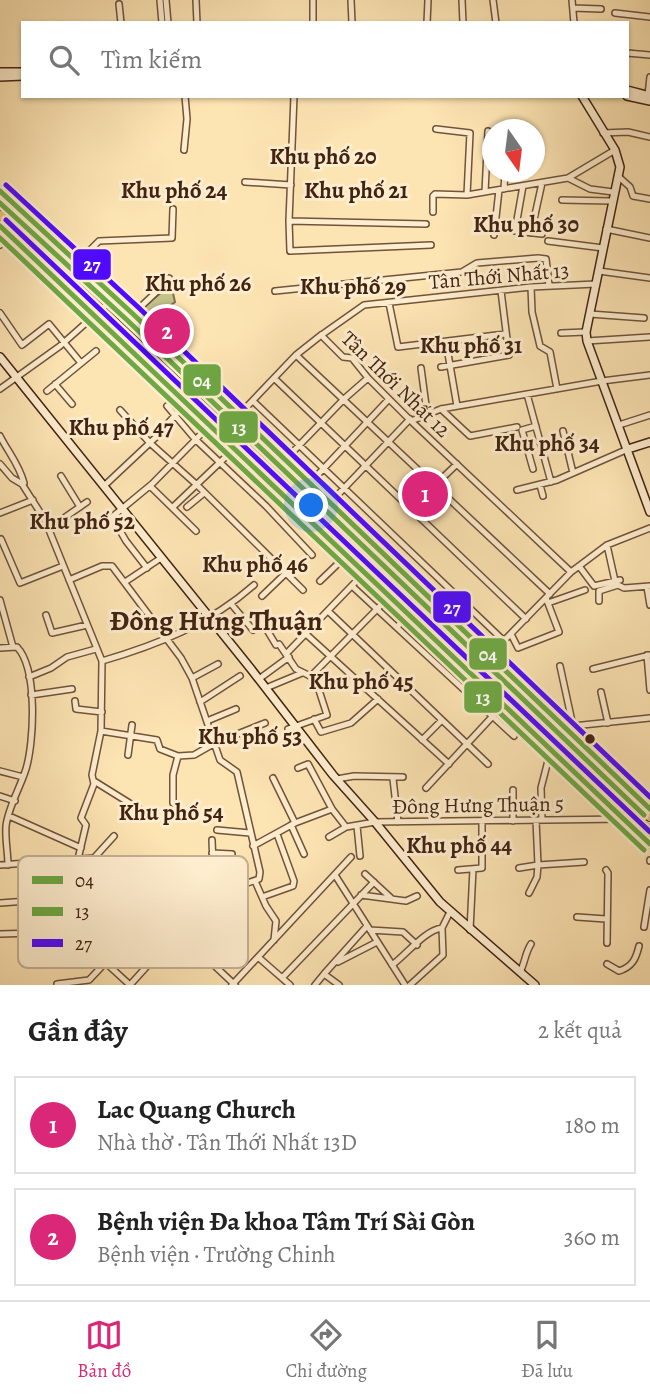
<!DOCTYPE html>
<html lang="vi">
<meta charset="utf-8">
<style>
:root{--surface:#fff;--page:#f6f6f6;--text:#222;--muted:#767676;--line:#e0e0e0;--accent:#db2777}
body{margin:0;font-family:Alegreya,serif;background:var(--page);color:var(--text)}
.compass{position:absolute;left:482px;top:119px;width:63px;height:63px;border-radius:50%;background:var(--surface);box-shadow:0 2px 5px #0004;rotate:166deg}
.you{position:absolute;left:312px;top:506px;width:24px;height:24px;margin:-18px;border:5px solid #fff;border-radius:50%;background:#1a73e8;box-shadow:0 0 0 10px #1a73e833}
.badge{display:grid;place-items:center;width:46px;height:46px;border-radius:50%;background:var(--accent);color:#fff;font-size:23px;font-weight:700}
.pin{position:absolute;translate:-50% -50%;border:4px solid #fff;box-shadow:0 2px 7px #0006}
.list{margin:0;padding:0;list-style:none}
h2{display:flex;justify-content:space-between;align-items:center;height:91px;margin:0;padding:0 28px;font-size:30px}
h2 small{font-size:23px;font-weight:400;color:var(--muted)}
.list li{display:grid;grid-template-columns:46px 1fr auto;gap:21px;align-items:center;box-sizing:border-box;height:98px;margin:0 14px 14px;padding:0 14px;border:2px solid var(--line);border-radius:0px}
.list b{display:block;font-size:26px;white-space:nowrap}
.list p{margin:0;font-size:23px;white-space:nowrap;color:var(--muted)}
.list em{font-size:23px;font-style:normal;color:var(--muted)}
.icon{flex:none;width:38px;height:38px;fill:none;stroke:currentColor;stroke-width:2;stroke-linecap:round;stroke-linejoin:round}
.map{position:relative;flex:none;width:650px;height:985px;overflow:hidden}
.search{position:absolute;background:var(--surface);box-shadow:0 2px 5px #0004;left:21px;right:21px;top:21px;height:77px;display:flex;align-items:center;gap:18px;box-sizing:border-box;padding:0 24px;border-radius:0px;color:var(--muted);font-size:26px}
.sheet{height:315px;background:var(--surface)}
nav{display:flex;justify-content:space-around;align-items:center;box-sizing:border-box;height:98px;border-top:2px solid var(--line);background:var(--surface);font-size:19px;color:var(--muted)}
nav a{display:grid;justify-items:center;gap:4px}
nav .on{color:var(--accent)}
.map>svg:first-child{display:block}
</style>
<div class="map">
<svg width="650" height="985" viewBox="0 0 650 985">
<rect width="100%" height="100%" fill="#fde4b3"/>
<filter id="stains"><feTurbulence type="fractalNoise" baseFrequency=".00286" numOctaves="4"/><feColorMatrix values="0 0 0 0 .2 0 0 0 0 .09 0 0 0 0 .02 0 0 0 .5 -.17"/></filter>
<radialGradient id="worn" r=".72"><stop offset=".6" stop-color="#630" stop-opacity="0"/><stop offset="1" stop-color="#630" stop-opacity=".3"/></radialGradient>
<path fill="#c4c389" stroke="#82734e" stroke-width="2" d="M171 284 175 302 152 319 142 309Z"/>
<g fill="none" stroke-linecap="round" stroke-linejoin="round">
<g stroke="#70533b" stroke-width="8">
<path id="street" d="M160 0 162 23
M166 0 168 23
M196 0 197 23
M351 0 352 23
M462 0 463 23
M493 0 496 23
M572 0 574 23
M119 4 121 23
M573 8 601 9
M615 13 650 17
M313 23V0
M427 23 428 0
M627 53 650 55
M648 95 650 77
M294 96 289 221 290 251 431 245
M436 129 470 133 467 195
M508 130V126
M603 133 628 132 650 137
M184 150 187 119 185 96
M619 177 630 187 633 196 650 199
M568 178 590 189 613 192
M245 182 291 185
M523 186 515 231 542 234
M504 189 505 172
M485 192 488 131
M562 200 611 201
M433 212V196L435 194 467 195 568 178 615 150
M289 221 426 224
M606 229 650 238
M531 233 542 183
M494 235 499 190
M548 241 603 248
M0 245 8 234
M81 268 87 253 99 241 172 238 173 209
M599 271 650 278
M531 287 532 312 540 346 550 352 557 389
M275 291 462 272 477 263 538 258 546 259 549 285
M389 303 398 347 505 334
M0 313 22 345 49 324 81 363
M133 314 168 281 169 278
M590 314 644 318
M561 333 586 332
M321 335 343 357 352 358 368 378 411 421 571 572
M587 341 650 337
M446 342 457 406
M296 355 550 594
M441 367 509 355 501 291
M421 368 427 413
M274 378 526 619
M55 384 72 404
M0 389 60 346 114 298
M47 391 96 351
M527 394 551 482
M253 401 504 641
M167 406 195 439 266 506 312 555
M441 409 470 436 517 427
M120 410 150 443 197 485 303 590
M238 416 296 355 320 336 364 305 531 287 596 284
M411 421 441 409 602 381 650 375
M619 425 650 415
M563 431 573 473
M0 436C8 452 19 464 24 483
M284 461 344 399 368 378
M0 464 12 478 22 484 45 520 102 661 101 731 92 775 94 784 81 818 86 825 78 859
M533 469 522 430 536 426
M61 476 80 507
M310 483 389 399
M435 485 457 464
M540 485 543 496
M104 486 155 438 186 403
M150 486 196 531
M517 490 557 480 628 449
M330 503 410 419
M173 507 234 449
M187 507 204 493
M0 513 33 500
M48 529 87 502
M1 539 20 583 63 566
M607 545 615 581
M579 566 594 586 620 580
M147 568 126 541 112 517 152 484 209 426
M69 580 102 566H112L181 658 192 678 220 760 237 772 260 872 259 879C242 885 215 895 199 886
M320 581 347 555
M125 582 161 558
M352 586 514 736
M647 587 650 605
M262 596 286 573
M0 600 13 647
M599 601V591L618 585 624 588 650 586
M548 603 585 590
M232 605 253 630
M328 611 488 764
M46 615 52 633 87 625
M261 620 276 645 279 644 296 669 310 676 317 684 327 715 288 729 291 740
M397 627 409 614
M306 634 449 764
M511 634 518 648 559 632 546 598
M0 648 17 647C38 669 34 742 26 769 20 788 8 808 6 826 5 839 8 853 8 865
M287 653 365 572
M490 655 571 572 607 545 650 528
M647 655 650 690
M102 661C157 645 210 624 254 585
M560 666 573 726
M593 669 650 655
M311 676 390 596
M29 677 51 668 67 657 96 649
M192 678 218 664
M259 679 289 657
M266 688 302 673
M601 692 608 723
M31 695 72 689
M75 701 76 709 102 712
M200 702 240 676
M314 719 321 732 351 723 378 699
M207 721 236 709
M568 729 573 726 650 718
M101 731 157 740 160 749 178 756 194 755 215 743 265 723
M422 740 442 720
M128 755 132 725
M298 768 308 764 332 809
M0 771 23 777
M273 778 295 823
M337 779 354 776 403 777
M393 779 398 822
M94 781 139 809
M426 788 504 704
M513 790V821
M0 796 15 801
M178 804 173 803V775L178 756
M9 816 81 848
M542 820 541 788 551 749
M291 825 304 854
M357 826 360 856
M217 830 250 833
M329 837 346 827
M212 840 214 889
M253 846 295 823 332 809 346 827 375 822 624 819
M212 853 232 854
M94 858 114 836
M75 859V897
M650 860V861
M0 865 94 858 103 861 235 985
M519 868 538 865 536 820
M458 870 482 868V821
M606 870 608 873 607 943
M182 874 197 876
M365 874 391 898
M335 875 405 985
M255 881 266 906 276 921 274 940
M125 882C146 867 154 872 172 888
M229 887 239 931
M208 889 213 931 231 947 214 965
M529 893 537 877 538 865 584 862
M361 895 406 901 417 896
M262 897 293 886 294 881 277 834
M0 903 83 897 155 957
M577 917 606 919
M644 927 650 890
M370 930 403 932 417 945
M470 930 473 869
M0 934 72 932 130 985
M184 937 195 924 201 922
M258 957 290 985
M338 962 377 942
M607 964 619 971C632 967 636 959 639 946
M392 965C407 954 425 930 442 928
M520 972C525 963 525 953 531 944
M282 978 374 882
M57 984 89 980 106 962
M130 985 178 932
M232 985 351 857
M315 985 324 974
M339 985 324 974 367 926
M410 985 443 955 442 928 450 912"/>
</g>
<g stroke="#412313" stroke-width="10">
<path id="secondary" d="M0 72H23
M0 77 23 76
M627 90 650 96
M582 96 615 150 620 167 586 332 587 341 650 512
M627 96 650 101
M0 357 251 669 333 775 375 822 440 902 535 985
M628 449 650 442"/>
</g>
<g stroke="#412313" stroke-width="10">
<path id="primary" d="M0 191 133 314 650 809
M0 201 650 817
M0 215 650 832
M0 226 650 844"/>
</g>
<use href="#street" stroke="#feedce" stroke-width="5"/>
<use href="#secondary" stroke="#feedce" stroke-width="7"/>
<use href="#primary" stroke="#eec27a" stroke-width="8"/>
<g stroke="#feedce" stroke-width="10">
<path id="bus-1" d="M0 191 133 314 650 809
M0 226 650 844"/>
</g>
<g stroke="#feedce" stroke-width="10">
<path id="bus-2" d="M0 203 127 320 644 815
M0 238 644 850"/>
</g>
<g stroke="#feedce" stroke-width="10">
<path id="bus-3" d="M6 185 139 308 650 797
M6 220 650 832"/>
</g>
<use href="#bus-1" stroke="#6ea844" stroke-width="5"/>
<use href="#bus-2" stroke="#6ea844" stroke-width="5"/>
<use href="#bus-3" stroke="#4f0aff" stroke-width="5"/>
</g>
<circle fill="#412313" stroke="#feedce" stroke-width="2.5" cx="590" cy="739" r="6"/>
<g text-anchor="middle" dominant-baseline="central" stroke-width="6" stroke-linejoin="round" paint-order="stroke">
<g font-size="21" fill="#412313" stroke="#feedce">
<text transform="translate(499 276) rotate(-5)">Tân Thới Nhất 13</text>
<text transform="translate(396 384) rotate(44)">Tân Thới Nhất 12</text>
<text transform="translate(478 805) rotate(-1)">Đông Hưng Thuận 5</text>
</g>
<g font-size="23" font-weight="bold" fill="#412313" stroke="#feedce">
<text x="323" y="156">Khu phố 20</text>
<text x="174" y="190">Khu phố 24</text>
<text x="356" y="190">Khu phố 21</text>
<text x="526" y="224">Khu phố 30</text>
<text x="198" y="283">Khu phố 26</text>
<text x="353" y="286">Khu phố 29</text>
<text x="471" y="345">Khu phố 31</text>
<text x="121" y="427">Khu phố 47</text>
<text x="547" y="443">Khu phố 34</text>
<text x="82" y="521">Khu phố 52</text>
<text x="255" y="564">Khu phố 46</text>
<text x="361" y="681">Khu phố 45</text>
<text x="250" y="736">Khu phố 53</text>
<text x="171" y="812">Khu phố 54</text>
<text x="459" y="845">Khu phố 44</text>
</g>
<g font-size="28" font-weight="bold" fill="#412313" stroke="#feedce">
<text x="216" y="621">Đông Hưng Thuận</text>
</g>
</g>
<rect x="18" y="856" width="230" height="112" rx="10" fill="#feedce" stroke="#c5b096" stroke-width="2"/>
<rect x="32" y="876" width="31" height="8" fill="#6ea844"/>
<rect x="32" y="907" width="31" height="9" fill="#6ea844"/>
<rect x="32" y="939" width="31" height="8" fill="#4f0aff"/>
<g font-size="19" fill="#412313">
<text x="75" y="887">04</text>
<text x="75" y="918">13</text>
<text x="75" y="950">27</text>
</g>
<g stroke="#feedce" stroke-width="2.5">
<rect x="72" y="248" width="40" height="33" rx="7" fill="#4f0aff"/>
<rect x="182" y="363" width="40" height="34" rx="7" fill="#6ea844"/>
<rect x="218" y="410" width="41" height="34" rx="7" fill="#6ea844"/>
<rect x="432" y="590" width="40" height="34" rx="7" fill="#4f0aff"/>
<rect x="468" y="637" width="40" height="34" rx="7" fill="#6ea844"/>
<rect x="463" y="680" width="40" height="34" rx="7" fill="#6ea844"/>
</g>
<g font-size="19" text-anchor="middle" font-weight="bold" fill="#fff">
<text x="92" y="271">27</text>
<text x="202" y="387">04</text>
<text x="239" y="434">13</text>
<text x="452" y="614">27</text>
<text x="488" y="661">04</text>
<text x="483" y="704">13</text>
</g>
<rect width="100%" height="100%" filter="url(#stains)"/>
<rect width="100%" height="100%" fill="url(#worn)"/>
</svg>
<svg class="compass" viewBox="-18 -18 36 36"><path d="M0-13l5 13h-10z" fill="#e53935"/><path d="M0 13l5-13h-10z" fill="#767676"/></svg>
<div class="you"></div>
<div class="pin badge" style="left:425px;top:494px">1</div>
<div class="pin badge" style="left:167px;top:331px">2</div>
<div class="search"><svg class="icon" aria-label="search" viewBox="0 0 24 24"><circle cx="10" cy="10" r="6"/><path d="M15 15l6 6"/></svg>Tìm kiếm</div>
</div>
<section class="sheet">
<h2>Gần đây<small>2 kết quả</small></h2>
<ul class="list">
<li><span class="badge">1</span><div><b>Lac Quang Church</b><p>Nhà thờ · Tân Thới Nhất 13D</p></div><em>180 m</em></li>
<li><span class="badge">2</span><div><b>Bệnh viện Đa khoa Tâm Trí Sài Gòn</b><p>Bệnh viện · Trường Chinh</p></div><em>360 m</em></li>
</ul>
</section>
<nav>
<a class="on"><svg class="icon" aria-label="map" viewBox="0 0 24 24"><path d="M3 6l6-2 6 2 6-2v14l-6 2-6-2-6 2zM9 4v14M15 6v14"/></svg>Bản đồ</a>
<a><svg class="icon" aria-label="directions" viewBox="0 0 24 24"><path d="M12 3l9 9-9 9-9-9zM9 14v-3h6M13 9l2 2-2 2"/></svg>Chỉ đường</a>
<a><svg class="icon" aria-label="saved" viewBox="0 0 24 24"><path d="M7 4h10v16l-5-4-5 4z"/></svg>Đã lưu</a>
</nav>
